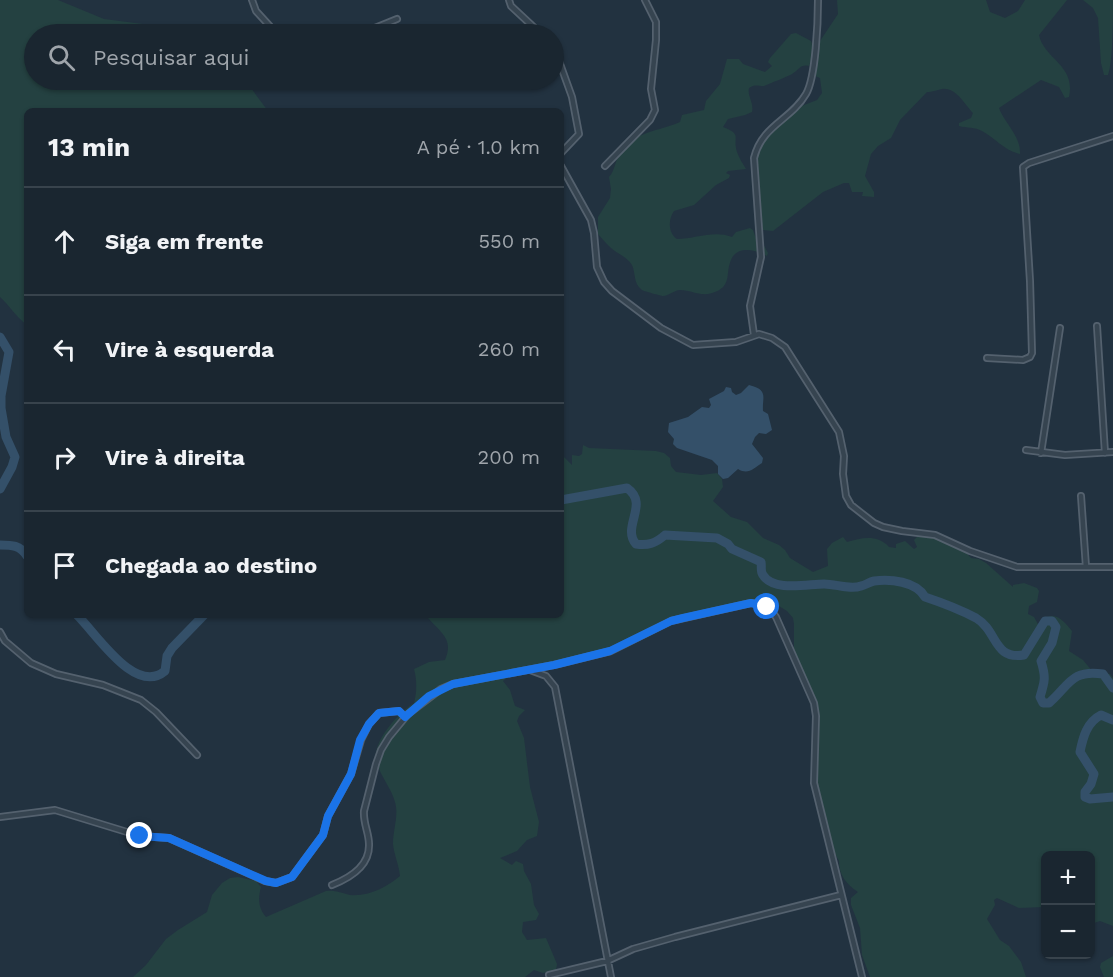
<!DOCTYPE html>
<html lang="pt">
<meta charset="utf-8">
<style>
:root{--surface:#1a2630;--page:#27323c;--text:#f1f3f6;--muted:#9fa5ab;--line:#38434c}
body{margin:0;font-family:"Work Sans",sans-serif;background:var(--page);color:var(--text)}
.controls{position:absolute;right:18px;bottom:18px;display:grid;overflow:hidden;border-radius:9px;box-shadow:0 2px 4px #0004}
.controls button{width:54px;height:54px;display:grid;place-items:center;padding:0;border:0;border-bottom:2px solid var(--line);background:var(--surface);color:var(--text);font:30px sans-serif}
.stop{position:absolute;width:18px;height:18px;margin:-14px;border:4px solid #1a73e8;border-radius:50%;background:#fff}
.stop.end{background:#1a73e8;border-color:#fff;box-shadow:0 2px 6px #0008}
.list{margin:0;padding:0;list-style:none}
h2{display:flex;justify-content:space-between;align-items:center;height:78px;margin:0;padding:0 24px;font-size:26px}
h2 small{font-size:20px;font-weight:400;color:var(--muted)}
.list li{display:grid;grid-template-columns:39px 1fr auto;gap:18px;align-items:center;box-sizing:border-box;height:108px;padding:0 24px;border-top:2px solid var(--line)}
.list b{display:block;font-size:22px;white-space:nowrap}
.list em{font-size:20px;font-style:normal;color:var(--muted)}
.icon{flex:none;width:33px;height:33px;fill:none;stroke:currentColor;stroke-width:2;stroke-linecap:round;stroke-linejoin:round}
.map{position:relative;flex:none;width:1113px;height:977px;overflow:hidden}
.search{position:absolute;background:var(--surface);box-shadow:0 2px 4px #0004;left:24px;top:24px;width:540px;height:66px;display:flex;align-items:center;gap:15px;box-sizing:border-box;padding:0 21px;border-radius:33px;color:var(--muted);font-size:22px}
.panel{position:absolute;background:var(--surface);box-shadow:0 2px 4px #0004;left:24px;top:108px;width:540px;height:510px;border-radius:9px}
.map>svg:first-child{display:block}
</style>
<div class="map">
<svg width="1113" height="977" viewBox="0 0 1113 977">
<rect width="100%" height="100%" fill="#223240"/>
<path fill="#244141" d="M0 0H58L104 19 174 28 186 34H34V80H245L268 111H27V325C16 317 10 306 0 297Z
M837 0H986L990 12 1005 18 1018 11 1025 0H1067L1039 35C1044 59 1076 65 1069 97L1065 98 1059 87 1041 80 999 108C1005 124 1021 136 1020 154 1005 151 995 138 982 131 975 127 967 128 959 126V123L971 118 973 113C965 105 956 87 942 89 936 90 933 92 927 92L900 120 891 138 878 146 871 154 865 176 874 192V197L862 196 863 192H852L849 183H844L823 192 773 231 763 230 759 225 754 159 761 143 794 109 817 100 822 93 820 78 813 75 820 41 838 14Z
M1083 0H1113C1113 16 1113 63 1108 75H1104L1101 63 1098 18 1093 8Z
M796 33 811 41C814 49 812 58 809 66 800 64 799 70 792 74 789 76 766 85 764 86 757 86 755 84 749 88 747 96 754 102 752 112L745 115 728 119 723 127C743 135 732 136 737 152 739 158 743 164 746 169L728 171 726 173 730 175 729 178 716 185 694 205 674 211C668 219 668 233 677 239 696 239 713 230 732 237L736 232 750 228 753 230 757 241 763 244 768 253 767 256C756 250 737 245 731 260 725 273 733 287 712 293 701 297 691 290 680 290 674 290 669 296 663 296 662 296 643 291 642 290 633 283 636 274 632 265 627 257 618 254 611 248 606 243 602 239 598 234V217L610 198 611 189 609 177C615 171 615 160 621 152 637 130 658 132 680 122L682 115 704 110 706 101 720 84 727 59H739L743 64 765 72 772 66 768 62 770 58 791 34Z
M583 445 589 448 656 451 664 453 670 458 671 466 676 472 701 475 717 473 722 479 723 487 713 501 731 517 747 522 763 538 779 545 785 550 790 558 813 572 828 566 827 549 832 543 843 537 847 542C862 538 877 534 889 547L896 548V544L905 541 914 549 917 547 914 540 918 536 945 540 960 546 971 558 979 559 986 563 1013 587V585L1024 583 1037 588 1039 591 1037 602 1029 606 1028 614 1034 617 1039 626C1041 624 1043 620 1046 618 1057 611 1066 624 1072 631L1069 651 1083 660 1093 672 1110 674 1113 678V926L1100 921 1091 924 1090 856H1046L1045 907 1019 908 997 898 994 900 995 905 987 919 1000 940 1009 946 1021 962 1026 977H870L862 955 860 928 851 905V898L858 892C846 884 839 875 839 861L820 826 814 762 817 714 794 653V624L793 618 787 611 774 603 764 600 743 608 670 621 608 654 581 662 583 660C568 663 554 666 540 671 528 674 513 672 503 681L510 690 515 706 525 710 519 716 517 721 524 738 530 787 539 822 537 836 527 840 517 851 500 858 512 865 516 861 523 864 524 871 531 884 534 905 539 914 536 920 523 922 522 932 527 940 546 938 557 964 556 970 543 973 534 970 525 977H133L146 965 166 939 178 930 207 912 212 895 222 883 230 878 238 877 256 881 261 887C258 898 258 908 266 917L326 891C335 890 341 893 350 895 368 897 387 887 400 876 399 865 394 855 393 844 393 829 399 816 395 802 391 787 379 775 376 759 373 741 399 712 414 703 417 692 417 680 414 669L429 662 445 660C454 639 441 633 428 618L429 615H561V454L572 465V455L579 456 582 454Z
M1113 956V977H1104L1100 967 1101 963Z"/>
<path fill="#345069" d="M749 385C769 390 762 397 763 411L768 414 772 430 766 434 759 433 755 437 752 444 763 458 762 463C753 469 748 475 738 469L728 478 723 479 718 474V466L712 460 677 448 673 444 674 439 668 432 669 423 688 417 702 407 709 408 711 405 709 399 724 391 726 387 731 388 732 392 736 395 741 393Z"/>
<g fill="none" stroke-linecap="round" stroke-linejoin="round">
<path stroke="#345069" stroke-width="9" d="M0 337 9 352 1 396V408L6 437 15 457 12 467 0 489
M561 500 627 488C650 504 621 527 636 544 648 546 656 543 665 535L717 538 728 544 732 549 761 562C762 567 760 571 763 575 773 592 808 584 824 584 836 584 850 590 861 586 866 585 869 582 874 581 890 579 916 581 925 597 943 603 959 609 976 618 998 631 993 660 1024 655L1045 621H1052L1056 627 1052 643 1041 661C1046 677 1045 681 1040 697L1043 703H1049C1069 686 1071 669 1103 674L1113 688
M0 545C12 545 20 545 27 556
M77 615C96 633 135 696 165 671L167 656 172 648 204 615
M1113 720 1101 715C1087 722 1083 737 1080 752L1094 774 1091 784 1085 792V797L1090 799 1113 797"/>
<g stroke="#54616e" stroke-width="8">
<path id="street" d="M252 0 256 11 277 34
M509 0 511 6 541 34
M360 34 397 19
M554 47 572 97 579 134 561 153
M561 166 591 220 594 233 597 267 604 282 612 291 661 328 693 345 736 342 759 334 772 338 785 347 839 432 844 456 843 474 846 496 851 505 874 523 883 527 902 531 935 535 970 551 1017 567H1113
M605 166 650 120 655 110 651 89 656 40V22L645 0
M1097 326 1105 453
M754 335 750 306 761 257 754 158C762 125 791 120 806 94 816 77 818 20 818 0
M987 358 1023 360 1030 357 1032 353 1030 281 1023 167 1029 163 1113 136
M1026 450 1065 455 1113 452
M1041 453 1060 328
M1081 496 1086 567
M0 632 5 641 31 663 56 674 103 685 141 700 156 712 197 755
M530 670 546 676 555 687 611 977
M0 817 55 810 140 836 169 838 265 881 276 883 292 877 323 835 328 816 351 774 361 740 369 724 379 713 399 711 405 717
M332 885C350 878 370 866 369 844 369 833 363 823 364 811L376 764 381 750 389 737 408 714 441 689 453 684 554 665 611 651 671 621 751 603C763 603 769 607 776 617L814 703 816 716 814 783 862 977
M549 975 607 961 633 949 675 937 841 895"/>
</g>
<use href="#street" stroke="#364450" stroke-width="4.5"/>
</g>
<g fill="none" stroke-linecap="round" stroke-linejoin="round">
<path stroke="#1a73e8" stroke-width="8" d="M140 836 169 838 266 881 276 883 292 877 323 835 328 816 351 774 360 740 369 724 379 713 399 711 405 717 429 696 453 684 554 665 610 651 671 621 683 618 751 603 767 607"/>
</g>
</svg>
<div class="controls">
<button>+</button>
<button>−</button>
</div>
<div class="stop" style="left:767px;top:607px"></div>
<div class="stop end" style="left:140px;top:836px"></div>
<div class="search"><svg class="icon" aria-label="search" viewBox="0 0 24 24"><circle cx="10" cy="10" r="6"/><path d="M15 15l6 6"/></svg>Pesquisar aqui</div>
<section class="panel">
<h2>13 min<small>A pé · 1.0 km</small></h2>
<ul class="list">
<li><svg class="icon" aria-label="ahead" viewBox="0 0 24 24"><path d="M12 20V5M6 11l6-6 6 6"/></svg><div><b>Siga em frente</b></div><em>550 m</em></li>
<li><svg class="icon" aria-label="left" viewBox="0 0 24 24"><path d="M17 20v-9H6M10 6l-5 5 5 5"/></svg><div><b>Vire à esquerda</b></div><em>260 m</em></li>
<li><svg class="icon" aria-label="right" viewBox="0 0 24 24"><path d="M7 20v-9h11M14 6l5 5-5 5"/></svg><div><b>Vire à direita</b></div><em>200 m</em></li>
<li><svg class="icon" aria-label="arrive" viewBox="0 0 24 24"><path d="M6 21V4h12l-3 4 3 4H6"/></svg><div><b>Chegada ao destino</b></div></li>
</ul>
</section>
</div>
